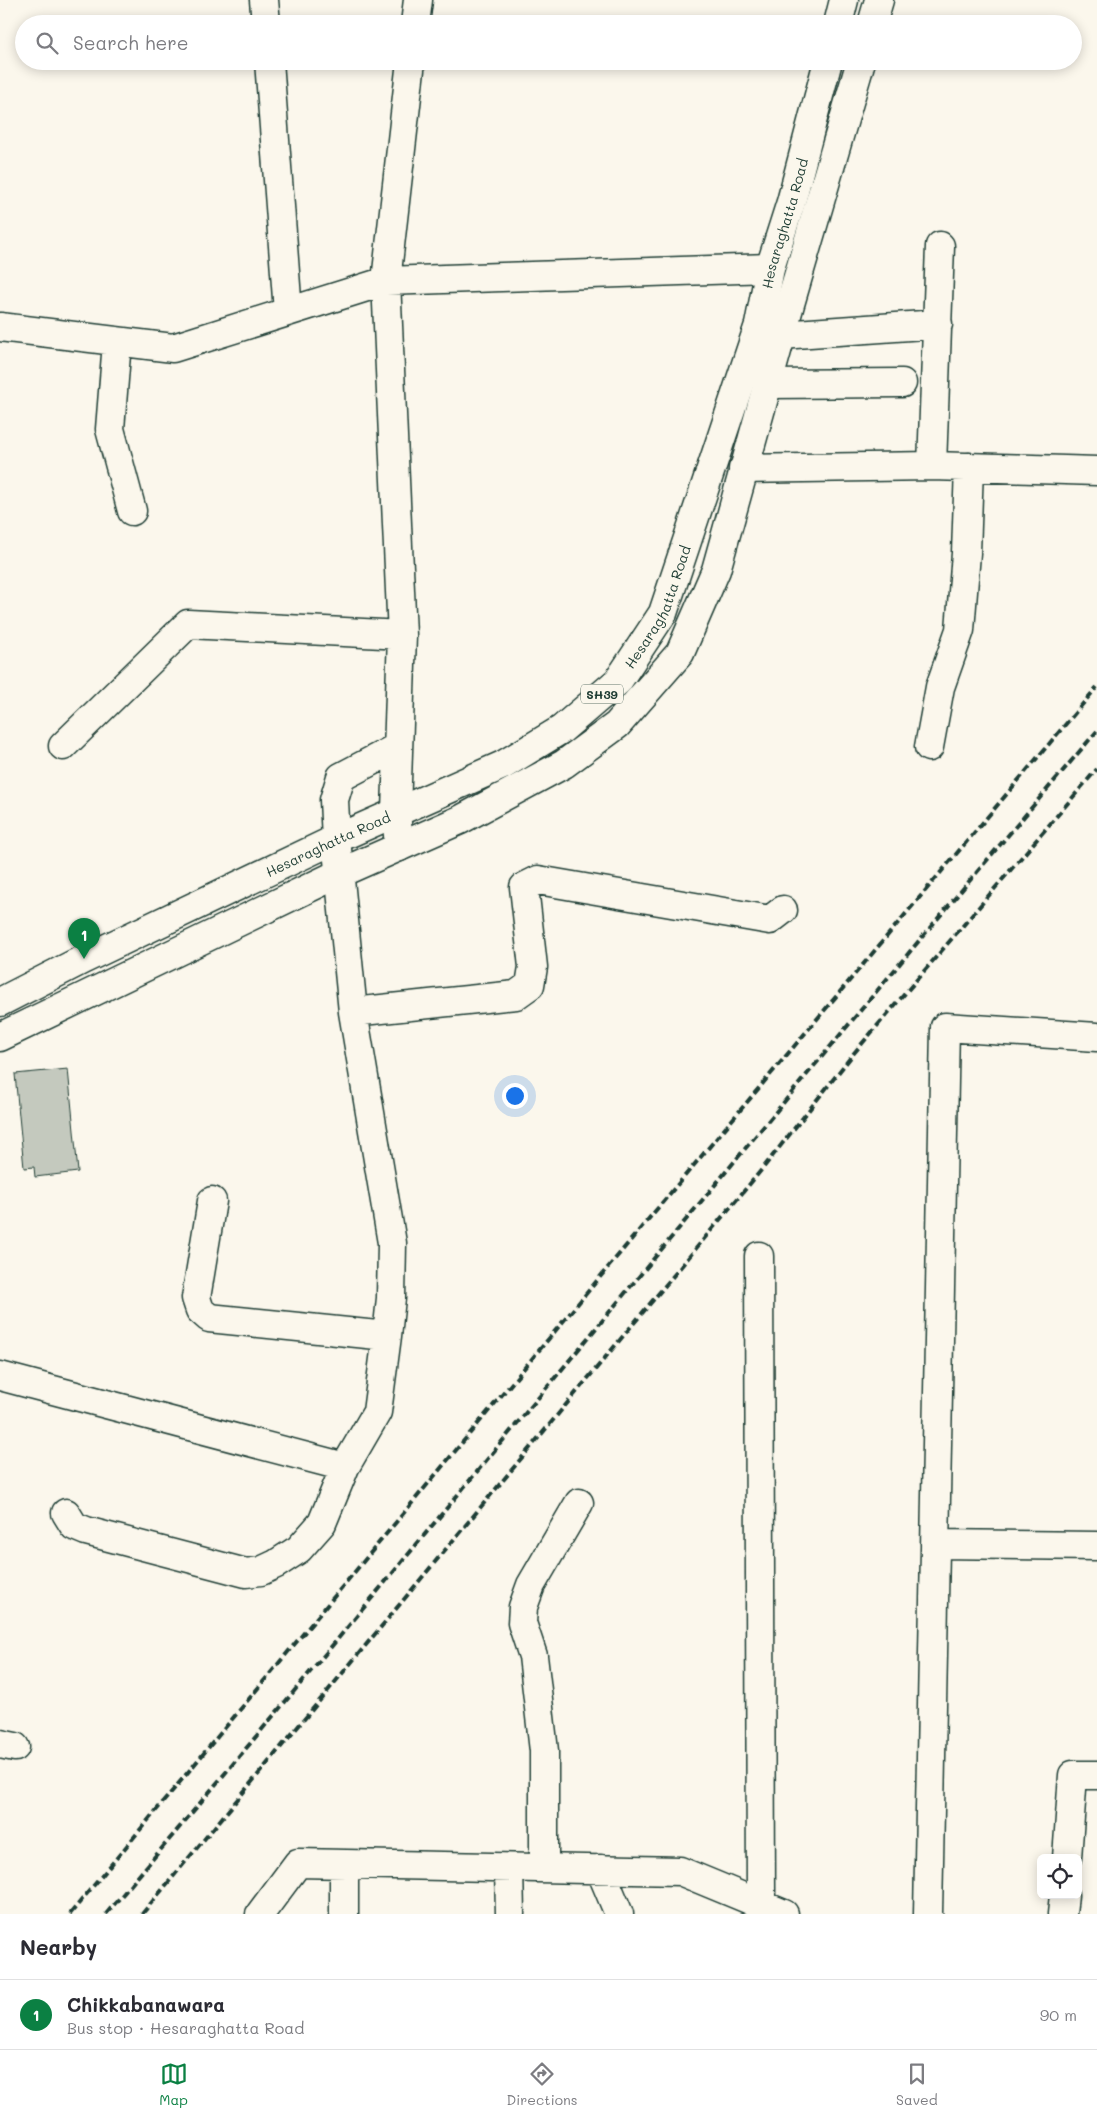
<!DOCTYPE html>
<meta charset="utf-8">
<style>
:root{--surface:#fff;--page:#f2f2f3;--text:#2b2b33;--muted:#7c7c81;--line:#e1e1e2;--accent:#0b8043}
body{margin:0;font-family:Mali,sans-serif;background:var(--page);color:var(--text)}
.controls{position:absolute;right:15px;bottom:15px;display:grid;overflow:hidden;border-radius:8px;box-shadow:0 2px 12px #0003}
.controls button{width:45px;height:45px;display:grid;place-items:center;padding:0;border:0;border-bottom:1px solid var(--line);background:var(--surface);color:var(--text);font:25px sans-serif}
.you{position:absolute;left:514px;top:1095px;width:18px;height:18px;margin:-12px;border:4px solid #fff;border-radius:50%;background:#1a73e8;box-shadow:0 0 0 8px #1a73e833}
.badge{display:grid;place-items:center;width:32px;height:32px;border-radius:50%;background:var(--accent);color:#fff;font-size:16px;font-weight:700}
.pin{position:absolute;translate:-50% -41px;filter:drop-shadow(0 1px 2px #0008)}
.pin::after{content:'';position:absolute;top:26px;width:18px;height:15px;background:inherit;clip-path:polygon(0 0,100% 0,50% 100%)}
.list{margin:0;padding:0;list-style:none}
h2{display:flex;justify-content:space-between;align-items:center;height:65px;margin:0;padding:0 20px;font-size:21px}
h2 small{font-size:16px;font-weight:400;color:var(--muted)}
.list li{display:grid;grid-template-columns:32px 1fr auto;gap:15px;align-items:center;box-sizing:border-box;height:70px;padding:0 20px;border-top:1px solid var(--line)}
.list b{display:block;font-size:19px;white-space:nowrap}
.list p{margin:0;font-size:16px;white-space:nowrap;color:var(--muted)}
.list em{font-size:16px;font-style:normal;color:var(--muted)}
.icon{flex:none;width:28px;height:28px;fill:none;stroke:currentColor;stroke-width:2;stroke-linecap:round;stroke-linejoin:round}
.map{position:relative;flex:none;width:1097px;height:1914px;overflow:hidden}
.search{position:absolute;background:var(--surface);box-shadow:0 2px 12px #0003;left:15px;right:15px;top:15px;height:55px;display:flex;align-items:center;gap:12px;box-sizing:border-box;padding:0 18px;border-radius:28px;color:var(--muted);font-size:19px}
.sheet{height:135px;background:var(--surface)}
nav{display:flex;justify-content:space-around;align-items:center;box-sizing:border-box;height:70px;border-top:1px solid var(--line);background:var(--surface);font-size:14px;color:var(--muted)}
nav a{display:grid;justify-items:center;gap:2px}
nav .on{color:var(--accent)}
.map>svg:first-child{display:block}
</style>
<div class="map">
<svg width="1097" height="1914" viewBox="0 0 1097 1914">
<rect width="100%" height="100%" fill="#fbf7ec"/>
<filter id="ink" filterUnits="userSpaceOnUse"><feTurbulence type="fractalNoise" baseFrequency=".02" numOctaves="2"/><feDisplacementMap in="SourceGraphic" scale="10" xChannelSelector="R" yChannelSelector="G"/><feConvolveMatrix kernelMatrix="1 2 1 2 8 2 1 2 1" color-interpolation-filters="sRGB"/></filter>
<g filter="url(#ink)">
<path fill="#c4c9be" stroke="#1f3d34" d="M68 1069 78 1172 35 1177 34 1167 24 1168 15 1074Z"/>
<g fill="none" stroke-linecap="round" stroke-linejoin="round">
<g stroke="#1f3d34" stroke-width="31">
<path id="minor" d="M264 0 266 24
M415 24 418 0
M269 61 288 312
M411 61 386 281 770 268
M0 327 173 348 386 281 402 635 396 811 399 847
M781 335 938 324
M117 342 110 429 132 511
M767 384 902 383
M932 466 940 246
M743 469 932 466 1097 471
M63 746 188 624 402 635
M929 747 940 687 960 630 966 553 969 467
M353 1012 516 995 530 985 533 967 524 887 538 880 770 920 783 910
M212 1201 196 1298 200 1310 209 1318 387 1336
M759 1256 761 1904
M0 1376 345 1467
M66 1513 74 1526 86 1531 246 1573 261 1571 276 1564 299 1549 322 1523 345 1467 377 1412 387 1336 391 1298 392 1243 353 1012 336 839 334 800 341 777 398 747
M935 1544 1097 1546
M0 1744 15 1747
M1067 1858 1073 1775H1097
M344 1864V1914
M509 1868 510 1914
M544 1868V1751L533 1656 522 1623 523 1607 531 1585 579 1503
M600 1869 619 1914
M260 1914 298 1863 680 1871 784 1914
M928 1914 945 1027 1097 1037
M1062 1914 1064 1895"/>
</g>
<g stroke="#1f3d34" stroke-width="31">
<g id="major">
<path d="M838 24 844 0"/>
<path d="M872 24 879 0"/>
<path id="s1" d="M0 1002 84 959 336 839 503 765 562 729 618 681 663 613 759 325 770 268 791 202 828 61"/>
<path d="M0 1037 340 873 460 820 564 764 617 725 680 653 716 570 790 304 861 61"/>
</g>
</g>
<use href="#minor" stroke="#fbf7ec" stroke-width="28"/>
<use href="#major" stroke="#fbf7ec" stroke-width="28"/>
<path stroke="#1f3d34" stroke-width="4" stroke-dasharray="8 4" stroke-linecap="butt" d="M70 1914 635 1235 1097 687
M106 1914C439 1523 762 1122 1097 731
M142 1914 763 1168 854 1053 1097 769"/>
</g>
</g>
<g text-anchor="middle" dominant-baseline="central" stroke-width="4" stroke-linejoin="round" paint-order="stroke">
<rect fill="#fbf7ec" stroke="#61756b" stroke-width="1" x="581" y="684.5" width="42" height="19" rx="4"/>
<g font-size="12" font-weight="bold" fill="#1f3d34">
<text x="602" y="694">SH39</text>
</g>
<g font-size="14" fill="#1f3d34" stroke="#fbf7ec">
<text stroke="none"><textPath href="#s1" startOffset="1189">Hesaraghatta Road</textPath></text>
<text stroke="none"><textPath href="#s1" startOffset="784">Hesaraghatta Road</textPath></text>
<text stroke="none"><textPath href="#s1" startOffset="364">Hesaraghatta Road</textPath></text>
</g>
</g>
</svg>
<div class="controls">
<button><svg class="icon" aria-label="locate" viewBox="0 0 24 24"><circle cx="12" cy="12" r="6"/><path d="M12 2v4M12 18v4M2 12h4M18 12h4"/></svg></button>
</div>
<div class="you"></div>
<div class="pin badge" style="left:84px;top:959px">1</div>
<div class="search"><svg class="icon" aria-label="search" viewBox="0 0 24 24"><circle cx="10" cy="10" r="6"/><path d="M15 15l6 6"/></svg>Search here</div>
</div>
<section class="sheet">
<h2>Nearby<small></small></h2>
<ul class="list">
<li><span class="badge">1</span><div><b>Chikkabanawara</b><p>Bus stop · Hesaraghatta Road</p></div><em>90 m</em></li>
</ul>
</section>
<nav>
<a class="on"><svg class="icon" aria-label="map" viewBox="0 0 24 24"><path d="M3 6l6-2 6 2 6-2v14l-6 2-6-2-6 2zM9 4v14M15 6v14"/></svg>Map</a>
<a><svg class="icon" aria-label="directions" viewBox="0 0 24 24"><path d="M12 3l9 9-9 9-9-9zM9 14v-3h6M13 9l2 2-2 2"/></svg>Directions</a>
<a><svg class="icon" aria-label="saved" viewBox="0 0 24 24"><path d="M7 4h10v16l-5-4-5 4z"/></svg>Saved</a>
</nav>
